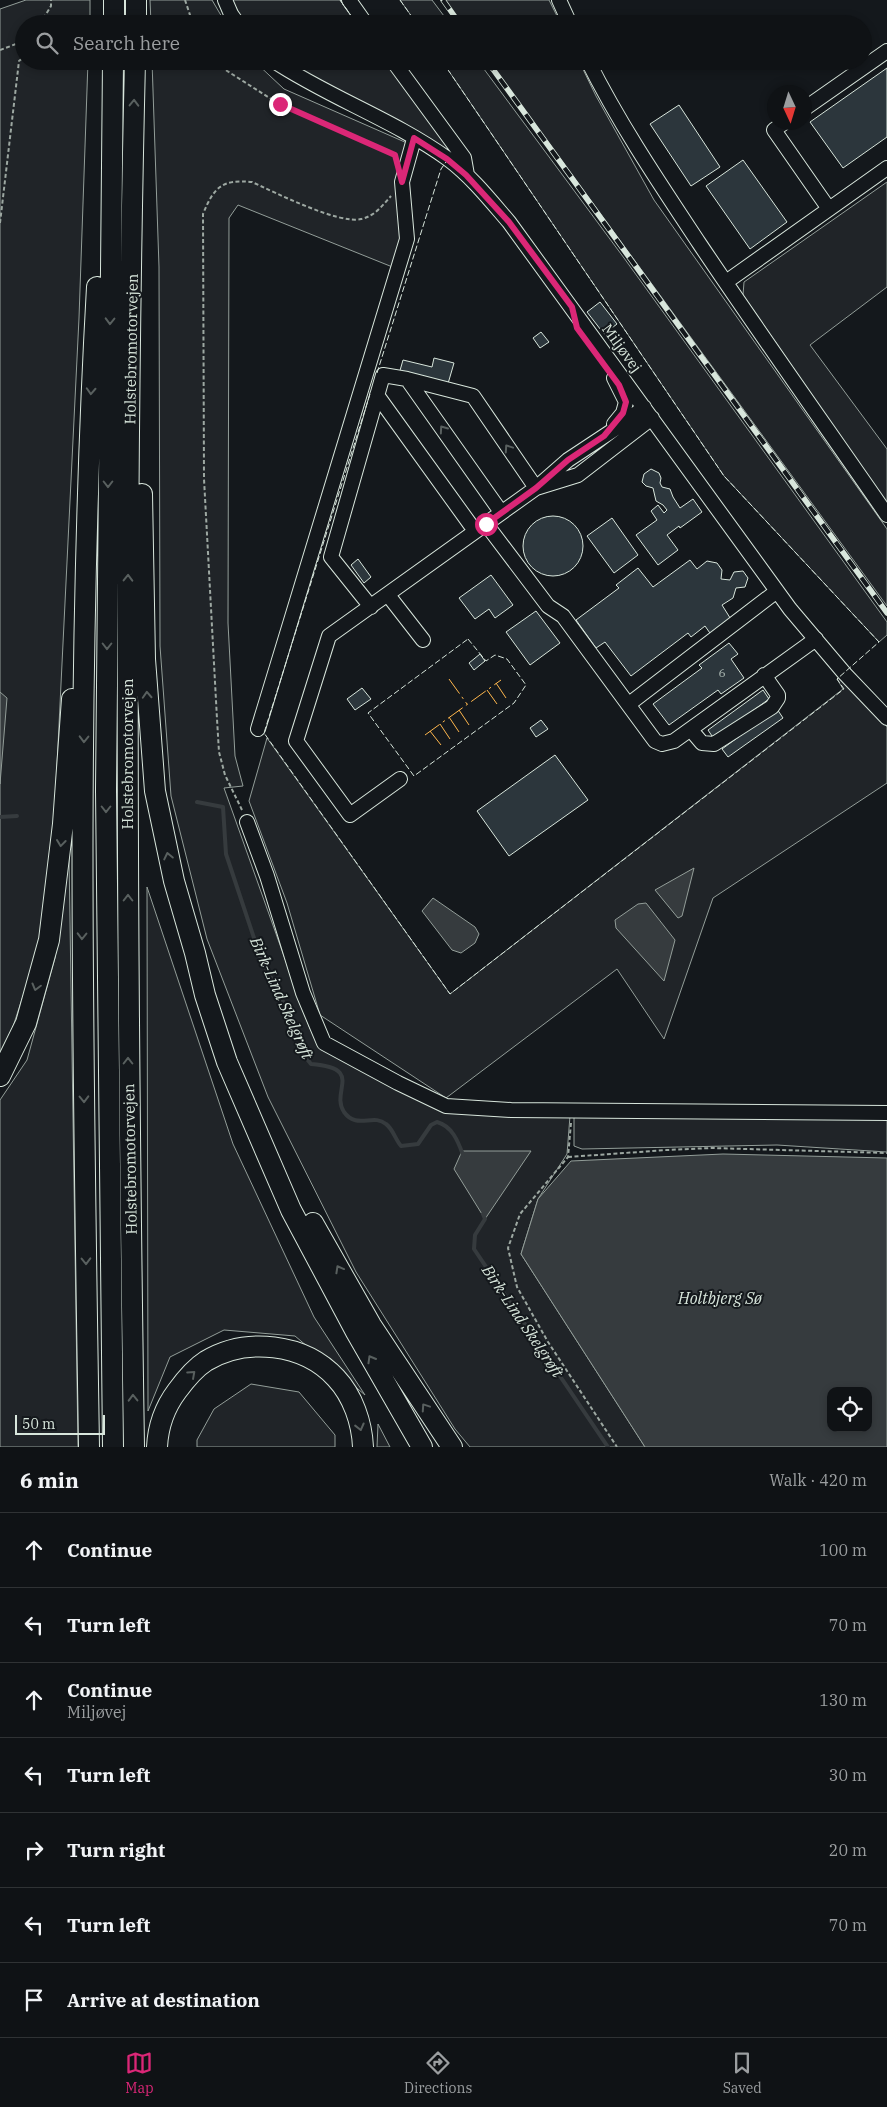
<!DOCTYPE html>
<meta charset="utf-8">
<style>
:root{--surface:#0f1215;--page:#181b1e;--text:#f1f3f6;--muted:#9b9ea0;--line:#2f3234;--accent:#db2777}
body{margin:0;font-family:"IBM Plex Serif",serif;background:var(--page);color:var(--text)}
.controls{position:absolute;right:15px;bottom:15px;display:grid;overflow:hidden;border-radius:10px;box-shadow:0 2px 8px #0003}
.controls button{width:45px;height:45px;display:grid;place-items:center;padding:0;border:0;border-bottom:1px solid var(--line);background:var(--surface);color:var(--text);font:25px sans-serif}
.compass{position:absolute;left:767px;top:85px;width:45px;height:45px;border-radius:50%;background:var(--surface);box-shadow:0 2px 8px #0003;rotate:176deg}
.scale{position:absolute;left:15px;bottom:12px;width:90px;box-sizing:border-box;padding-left:5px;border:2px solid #d8e6dc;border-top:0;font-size:14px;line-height:18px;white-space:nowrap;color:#d8e6dc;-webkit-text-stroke:4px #14181c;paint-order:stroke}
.stop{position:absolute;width:15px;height:15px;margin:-11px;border:4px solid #db2777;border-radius:50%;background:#fff}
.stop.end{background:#db2777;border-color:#fff;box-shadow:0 1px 5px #0008}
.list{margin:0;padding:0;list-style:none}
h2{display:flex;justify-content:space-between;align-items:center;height:65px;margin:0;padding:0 20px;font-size:21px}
h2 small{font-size:16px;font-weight:400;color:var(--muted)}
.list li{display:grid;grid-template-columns:32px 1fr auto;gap:15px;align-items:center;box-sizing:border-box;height:75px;padding:0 20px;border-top:1px solid var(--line)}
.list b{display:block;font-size:19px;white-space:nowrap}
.list p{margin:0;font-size:16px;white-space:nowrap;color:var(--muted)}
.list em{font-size:16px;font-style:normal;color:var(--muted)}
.icon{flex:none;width:28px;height:28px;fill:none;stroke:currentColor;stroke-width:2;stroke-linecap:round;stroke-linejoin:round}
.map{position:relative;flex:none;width:887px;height:1447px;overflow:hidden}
.search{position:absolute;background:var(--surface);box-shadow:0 2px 8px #0003;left:15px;right:15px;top:15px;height:55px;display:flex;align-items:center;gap:12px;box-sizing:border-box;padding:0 18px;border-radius:28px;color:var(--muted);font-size:19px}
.sheet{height:590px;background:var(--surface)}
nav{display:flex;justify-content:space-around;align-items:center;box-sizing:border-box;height:70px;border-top:1px solid var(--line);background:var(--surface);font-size:14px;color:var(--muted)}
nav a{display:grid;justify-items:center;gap:2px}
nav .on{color:var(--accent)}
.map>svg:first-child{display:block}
</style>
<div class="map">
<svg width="887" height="1447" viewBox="0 0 887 1447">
<rect width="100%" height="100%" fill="#14181c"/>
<path fill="#202428" stroke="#939e99" d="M26 0H90V24H24V61H88L79 318 55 806 40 944 6 1048 0 1058V9Z
M150 0H212L226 24H151Z
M232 0H340L357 24H245Z
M400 0H432L450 24H417Z
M444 0H549L561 24H462Z
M152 61H254L284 89 407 143V239L395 268 238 205 229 218 228 623 235 756 243 786 224 788 310 1029 324 1043 444 1110 570 1116 567 1154 538 1199 521 1254 645 1447H470L455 1429 356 1272 268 1097 207 939 171 796 160 646 159 267Z
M286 61H385L452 153Z
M442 61H478L624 258 887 622V635L879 642 724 476Z
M489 61H579L596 96 654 200 887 529V606Z
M887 182V287L810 345 887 449V504L743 295 744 282Z
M841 676 887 727V783L713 898 664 1039 617 969 446 1098 320 1015 287 903 249 801 267 738 450 994 843 689 837 679Z
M69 855 78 1447H0V1100L27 1060 55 958Z
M147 887 233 1144 314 1317 365 1395 295 1336 224 1330 170 1357 148 1411Z
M574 1115 887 1118V1152L777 1145 582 1149 574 1146Z
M251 1384 299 1392 335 1435V1447H197V1440L214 1409Z
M378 1424 390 1447H377Z"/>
<path fill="#363b3e" stroke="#939e99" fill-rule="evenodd" d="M0 692 7 698 0 784Z
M694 868 682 916 678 918 655 890Z
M433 898 475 927 479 934 475 943 461 953 452 950 422 911Z
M646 903 675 940 664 981 616 928 615 920 638 904Z
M462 1151H531L485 1219 454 1169Z
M723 1154 887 1158V1447H645L521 1254 538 1199 571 1161ZM831 1391H868V1428H831Z"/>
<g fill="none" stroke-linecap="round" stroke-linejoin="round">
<path stroke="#363b3e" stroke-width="4" d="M197 802 223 807 226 854 260 956 301 1037 307 1059 311 1064C365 1068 330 1091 344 1112 357 1130 373 1113 386 1124 393 1129 395 1139 401 1146L418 1144 431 1125 437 1122C452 1126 458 1141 463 1155
M0 817 17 816
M483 1214 485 1219 475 1235 474 1249 608 1447"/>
</g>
<path fill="#2c363c" stroke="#d8e6dc" d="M887 68V137L843 168 810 122Z
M679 105 720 167 691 186 650 124Z
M743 160 787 222 750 249 706 186Z
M600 302 617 324 604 334 587 312Z
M541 332 549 342 540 348 533 338Z
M434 358 454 363 447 387 399 374 403 360 432 367Z
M651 469 659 473 661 478 660 483 662 487 670 489 673 497 680 508 693 499 702 512 680 528 679 526 667 535 678 550 658 565 636 535 657 520 651 511 658 505 664 513 667 510 663 505 656 501 653 488 646 486 642 482 644 474Z
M523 546a30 30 0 1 1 60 0a30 30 0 1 1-60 0Z
M612 518 638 555 614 573 587 536Z
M358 559 371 577 364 583 351 565Z
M690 560 697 569 707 561 717 563 722 570 721 579 730 580 734 572 743 571 748 578 745 587 736 588 733 598 722 605 732 621 712 636 705 626 691 637 688 633 631 676 605 642 596 648 576 620 619 588 616 585 638 568 653 587Z
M491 575 513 605 495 618 489 609 475 619 459 598Z
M536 611 560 643 530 665 506 632Z
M729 643 738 654 731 659 744 678 721 694 718 690 669 725 653 704 702 668 699 665Z
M480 654 485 661 474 670 469 663Z
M362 688 371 699 355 710 347 699Z
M763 690 769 699 714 739 708 730Z
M777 709 783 718 728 757 722 749Z
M541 720 548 729 536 737 530 728Z
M555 755 588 800 509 856 477 811Z"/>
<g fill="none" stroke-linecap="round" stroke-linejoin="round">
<g stroke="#d8e6dc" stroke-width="16">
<path id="minor" d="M225 0 231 14 238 24
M349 0 366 24
M559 0 570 24
M274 61C330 98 394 120 448 159 472 177 490 200 509 222L790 609 845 674 887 718
M393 61 464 158 467 175
M588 61C620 125 660 184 699 243 760 334 824 424 887 515
M804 109 887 51
M785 122 774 130 829 209
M726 282 887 168
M614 378 626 402 623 413 614 424
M407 379 501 512
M377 395 475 531
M486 524 548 606 563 616 655 741 662 744 674 741 816 639
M388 595 423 640
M371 607 331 557 383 375 407 379 473 396 536 488 568 460 627 421 644 407
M629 704 777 591
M258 729 407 239 402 182 414 139
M691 730 702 743 714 744 772 707 778 698V695L764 675
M400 779 350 815 296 741 329 636 536 488 578 475 652 418
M247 822 267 876 303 993 324 1043 398 1083 446 1106 511 1110 887 1113"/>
</g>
<g stroke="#d8e6dc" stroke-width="22">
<path id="highway" d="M114 24V0
M136 24V0
M142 494 145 659 155 791 174 881 195 953 205 995 227 1062 291 1210 356 1332 422 1447
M0 1076 26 1023 49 940 63 824 72 699
M313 1223 371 1325 452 1447
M89 1447C83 1060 75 673 97 287
M113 1447 106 790 113 61
M134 1447C127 985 124 523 135 61
M157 1447C158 1427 165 1407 177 1391 185 1380 195 1368 206 1361 246 1337 304 1343 336 1378 353 1396 362 1423 363 1447"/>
</g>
<path stroke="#9da8a2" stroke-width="2" stroke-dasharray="4 2.5" stroke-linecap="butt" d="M185 0 193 24
M40 24 51 6V0
M0 50 24 41
M217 61 224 69 279 104 395 155V158
M0 223 19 61 24 57
M242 810 225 775 219 752 217 719 204 479 203 214C214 187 222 179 252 182 274 192 340 225 361 219 375 216 382 206 391 196
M571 1123 568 1157 520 1214 508 1248 517 1287 548 1342 617 1447
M568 1157 667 1150 711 1148 887 1153"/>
<use href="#minor" stroke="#14181c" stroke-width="14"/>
<use href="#highway" stroke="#14181c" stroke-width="20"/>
<g stroke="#d8e6dc" stroke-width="5.5">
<path id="rail" d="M443 0 460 24
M487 61 887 613"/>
</g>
<use href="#rail" stroke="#14181c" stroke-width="4" stroke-dasharray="11" stroke-linecap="butt"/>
<path stroke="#d8e6dc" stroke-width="1" stroke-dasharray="6 2.5" stroke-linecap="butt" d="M340 0 357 24
M400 0 417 24
M377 373 441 169 446 162
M370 394 264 733 450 994 844 689 837 679 879 642 724 476 442 61
M468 639 486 661 495 655 507 659 526 685 514 703 414 776 368 713Z"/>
<path stroke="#ffb74d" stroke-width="1" stroke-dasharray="18 4 2.5 4" stroke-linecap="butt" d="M449 679 467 704
M496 683 506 698
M487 690 497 704
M459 710 469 725
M449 717 459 732
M440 724 450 739
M430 731 441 745
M425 735 501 680"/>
</g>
<defs><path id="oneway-chevron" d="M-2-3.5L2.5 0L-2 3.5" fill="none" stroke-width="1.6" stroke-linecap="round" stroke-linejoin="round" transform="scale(1.25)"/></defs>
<g stroke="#59605f">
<use href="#oneway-chevron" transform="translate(134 103) rotate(-89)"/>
<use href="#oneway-chevron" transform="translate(110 321) rotate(91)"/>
<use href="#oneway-chevron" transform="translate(91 391) rotate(93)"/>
<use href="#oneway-chevron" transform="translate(443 429) rotate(-125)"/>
<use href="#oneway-chevron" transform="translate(508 448) rotate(-124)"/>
<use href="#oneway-chevron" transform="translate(108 484) rotate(90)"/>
<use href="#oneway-chevron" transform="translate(128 578) rotate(-89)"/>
<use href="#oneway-chevron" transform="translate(107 646) rotate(90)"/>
<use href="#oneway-chevron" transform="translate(147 695) rotate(-93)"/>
<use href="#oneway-chevron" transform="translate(84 739) rotate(91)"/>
<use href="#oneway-chevron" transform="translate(106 809) rotate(90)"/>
<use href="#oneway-chevron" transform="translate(61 843) rotate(97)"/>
<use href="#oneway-chevron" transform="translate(168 856) rotate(-102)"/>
<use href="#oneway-chevron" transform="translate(128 898) rotate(-90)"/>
<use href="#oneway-chevron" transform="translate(82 936) rotate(91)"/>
<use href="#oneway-chevron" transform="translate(36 987) rotate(105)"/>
<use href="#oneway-chevron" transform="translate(128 1061) rotate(-90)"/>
<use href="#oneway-chevron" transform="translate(84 1099) rotate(89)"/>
<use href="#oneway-chevron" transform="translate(86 1261) rotate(89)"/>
<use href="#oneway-chevron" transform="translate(339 1269) rotate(-119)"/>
<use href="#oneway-chevron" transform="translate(371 1359) rotate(-120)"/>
<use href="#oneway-chevron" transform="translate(192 1374) rotate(-42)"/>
<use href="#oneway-chevron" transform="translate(133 1398) rotate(-91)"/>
<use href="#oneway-chevron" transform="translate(425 1407) rotate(-124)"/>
<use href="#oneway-chevron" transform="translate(360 1427) rotate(76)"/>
</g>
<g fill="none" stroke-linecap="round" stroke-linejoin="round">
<path stroke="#db2777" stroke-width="6" d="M280 104 395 155 402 182 414 138 447 159 466 175 509 222 572 307 577 328 619 385 626 402 623 413 604 436 568 460 536 488 486 524"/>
</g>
<g text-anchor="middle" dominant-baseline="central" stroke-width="4" stroke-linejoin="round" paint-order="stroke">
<g font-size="12" fill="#adbab4">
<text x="722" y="672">6</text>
</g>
<g font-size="15" fill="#d8e6dc" stroke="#14181c">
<text transform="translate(622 348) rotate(54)">Miljøvej</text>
<text transform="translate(131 349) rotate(-89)">Holstebromotorvejen</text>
<text transform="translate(127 754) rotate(-90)">Holstebromotorvejen</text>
<text transform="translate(130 1159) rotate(-91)">Holstebromotorvejen</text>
</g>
<g font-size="16" font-style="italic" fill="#d8e6dc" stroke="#14181c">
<text transform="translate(282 998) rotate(66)">Birk-Lind Skelgrøft</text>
<text x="720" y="1298">Holtbjerg Sø</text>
<text transform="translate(523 1321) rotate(56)">Birk-Lind Skelgrøft</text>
</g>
</g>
</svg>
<div class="controls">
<button><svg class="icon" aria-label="locate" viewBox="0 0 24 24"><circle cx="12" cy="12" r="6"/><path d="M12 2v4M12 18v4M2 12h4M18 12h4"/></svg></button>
</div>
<svg class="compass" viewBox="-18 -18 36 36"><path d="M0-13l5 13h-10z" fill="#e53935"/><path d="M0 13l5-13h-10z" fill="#9b9ea0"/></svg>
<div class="scale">50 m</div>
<div class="stop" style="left:486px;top:524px"></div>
<div class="stop end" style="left:280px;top:104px"></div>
<div class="search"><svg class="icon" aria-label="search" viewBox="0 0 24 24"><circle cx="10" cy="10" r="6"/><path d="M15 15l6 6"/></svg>Search here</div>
</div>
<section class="sheet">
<h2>6 min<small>Walk · 420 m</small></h2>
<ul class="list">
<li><svg class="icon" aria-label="ahead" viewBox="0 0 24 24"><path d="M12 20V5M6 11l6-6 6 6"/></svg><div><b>Continue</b></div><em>100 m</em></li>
<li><svg class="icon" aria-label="left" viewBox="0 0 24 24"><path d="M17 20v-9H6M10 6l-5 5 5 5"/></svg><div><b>Turn left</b></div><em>70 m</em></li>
<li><svg class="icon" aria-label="ahead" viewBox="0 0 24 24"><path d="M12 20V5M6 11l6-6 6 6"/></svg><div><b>Continue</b><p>Miljøvej</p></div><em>130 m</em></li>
<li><svg class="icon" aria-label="left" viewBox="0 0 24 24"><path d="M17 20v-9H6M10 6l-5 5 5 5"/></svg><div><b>Turn left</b></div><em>30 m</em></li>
<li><svg class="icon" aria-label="right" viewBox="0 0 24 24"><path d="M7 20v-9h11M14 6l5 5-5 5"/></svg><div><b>Turn right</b></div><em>20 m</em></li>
<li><svg class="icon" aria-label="left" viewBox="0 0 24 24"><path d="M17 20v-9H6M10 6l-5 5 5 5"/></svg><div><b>Turn left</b></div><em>70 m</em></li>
<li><svg class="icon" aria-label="arrive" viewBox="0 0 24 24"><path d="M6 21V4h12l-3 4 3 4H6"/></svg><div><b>Arrive at destination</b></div></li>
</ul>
</section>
<nav>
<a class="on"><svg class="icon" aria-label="map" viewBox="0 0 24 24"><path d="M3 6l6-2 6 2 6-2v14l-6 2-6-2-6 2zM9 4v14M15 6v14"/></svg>Map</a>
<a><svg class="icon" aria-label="directions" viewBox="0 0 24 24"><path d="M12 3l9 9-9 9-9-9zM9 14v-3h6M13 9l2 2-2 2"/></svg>Directions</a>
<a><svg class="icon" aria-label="saved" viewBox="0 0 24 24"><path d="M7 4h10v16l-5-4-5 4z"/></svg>Saved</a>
</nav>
